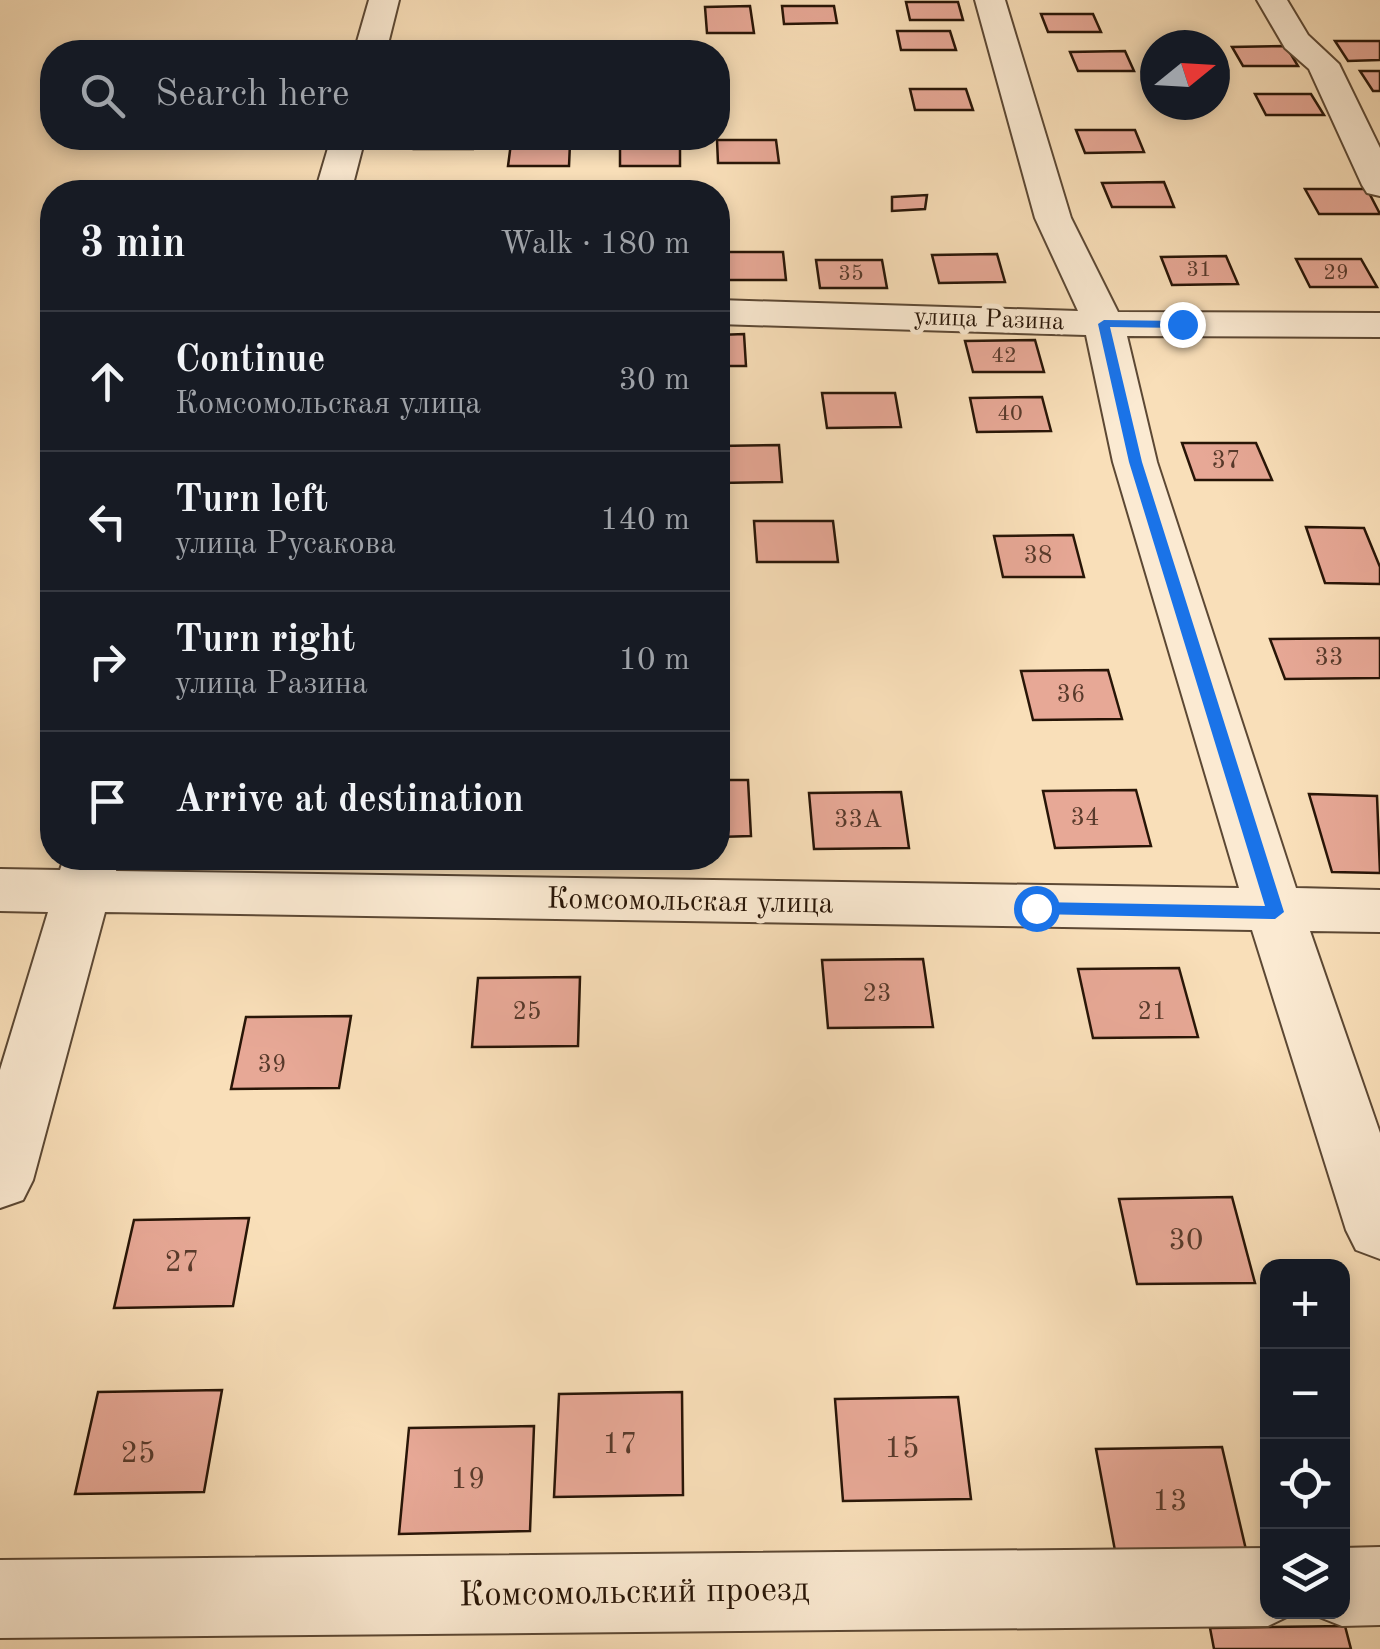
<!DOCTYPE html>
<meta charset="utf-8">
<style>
:root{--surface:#171b24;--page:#20242c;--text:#f1f3f6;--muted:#9ea1a6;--line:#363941}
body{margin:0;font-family:"Old Standard TT",serif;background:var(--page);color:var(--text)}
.controls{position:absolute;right:30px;bottom:30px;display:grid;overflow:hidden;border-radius:20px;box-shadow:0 5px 15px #0003}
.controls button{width:90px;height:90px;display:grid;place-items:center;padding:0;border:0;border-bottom:2px solid var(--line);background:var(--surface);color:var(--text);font:50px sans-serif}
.compass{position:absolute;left:1140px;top:30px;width:90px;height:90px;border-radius:50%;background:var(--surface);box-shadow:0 5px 15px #0003;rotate:72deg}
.stop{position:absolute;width:30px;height:30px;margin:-22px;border:8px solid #1a73e8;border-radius:50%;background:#fff}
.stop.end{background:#1a73e8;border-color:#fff;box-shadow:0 2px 10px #0008}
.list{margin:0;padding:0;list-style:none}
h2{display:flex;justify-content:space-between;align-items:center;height:130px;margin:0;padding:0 40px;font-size:42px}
h2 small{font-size:32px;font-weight:400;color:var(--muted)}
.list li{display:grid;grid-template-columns:65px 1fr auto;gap:30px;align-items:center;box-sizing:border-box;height:140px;padding:0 40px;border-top:2px solid var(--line)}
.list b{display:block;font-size:38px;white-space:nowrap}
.list p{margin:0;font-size:32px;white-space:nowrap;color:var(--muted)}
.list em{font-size:32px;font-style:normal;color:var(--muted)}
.icon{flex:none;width:55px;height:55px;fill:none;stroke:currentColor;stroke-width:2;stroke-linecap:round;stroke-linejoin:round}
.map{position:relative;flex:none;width:1380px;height:1649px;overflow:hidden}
.search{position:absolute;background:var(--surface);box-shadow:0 5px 15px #0003;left:40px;top:40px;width:690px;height:110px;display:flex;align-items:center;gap:25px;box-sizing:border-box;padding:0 35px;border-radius:40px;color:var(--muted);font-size:38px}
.panel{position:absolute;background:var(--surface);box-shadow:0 5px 15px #0003;left:40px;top:180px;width:690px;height:690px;border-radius:40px}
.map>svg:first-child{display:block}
</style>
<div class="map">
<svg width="1380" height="1649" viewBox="0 0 1380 1649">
<rect width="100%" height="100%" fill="#f9dfb9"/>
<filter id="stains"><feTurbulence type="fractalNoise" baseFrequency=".002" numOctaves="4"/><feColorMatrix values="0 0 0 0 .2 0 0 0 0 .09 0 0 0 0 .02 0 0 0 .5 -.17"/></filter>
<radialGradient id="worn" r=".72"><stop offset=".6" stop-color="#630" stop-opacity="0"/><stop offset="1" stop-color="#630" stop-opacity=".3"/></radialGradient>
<path fill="#e7a896" stroke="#281507" stroke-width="2.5" d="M906 2H958L963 20H910Z
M750 6 754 33H707L705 7Z
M782 6H834L837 23 784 24Z
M1041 14H1093L1101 32H1048Z
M897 31H950L956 50H901Z
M1335 41H1380V60L1348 61Z
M1286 46 1298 66H1243L1232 47Z
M1125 51 1134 71H1078L1070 52Z
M1360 71H1380V91H1373Z
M910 89H966L973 110H915Z
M1255 94H1311L1324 115H1266Z
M1076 130H1135L1144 152 1085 153Z
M416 138H475L473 149H414Z
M717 140H776L779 163H718Z
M511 143H570L569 166H508Z
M620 143H680V166H620Z
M1164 182 1174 207H1112L1102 183Z
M1305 189H1367L1380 214H1319Z
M927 195 925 209 892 211V197Z
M718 252H783L786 280H719Z
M997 254 1005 282 939 283 932 255Z
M1226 256 1238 284 1172 285 1161 257Z
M1296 259H1361L1377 287H1310Z
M816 260H882L887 288H820Z
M744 334 746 366H718V335Z
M1035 340 1044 372H973L965 341Z
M822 393H895L901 427 827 428Z
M1042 397 1051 431 977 432 970 398Z
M1182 443H1256L1272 480H1195Z
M779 445 782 482 718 483V446Z
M754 521H833L838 562H757Z
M1306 527 1364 528 1380 567V584L1325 583Z
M1073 535 1084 577H1003L994 536Z
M1380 638V678L1285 679 1270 639Z
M1108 670 1122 719 1033 720 1021 671Z
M718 780H748L751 836 718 837Z
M1136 790 1151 846 1055 848 1043 791Z
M901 792 909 848 814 849 809 793Z
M1309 794 1377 796 1380 873 1332 872Z
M923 959 933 1027 828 1028 822 960Z
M1179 968 1198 1037 1093 1038 1078 969Z
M580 977 578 1046 472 1047 478 978Z
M351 1016 339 1088 231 1089 246 1017Z
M1232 1197 1255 1283 1137 1284 1119 1199Z
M249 1218 233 1306 114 1308 134 1220Z
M222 1390 204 1492 75 1494 98 1392Z
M682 1392 683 1495 554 1497 559 1394Z
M958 1397 971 1499 843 1501 835 1399Z
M534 1426 530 1531 399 1534 409 1428Z
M1222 1447 1247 1554 1116 1556 1096 1449Z
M1345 1626 1351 1649H1214L1210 1628Z"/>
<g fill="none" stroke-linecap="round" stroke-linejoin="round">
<g stroke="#5c4834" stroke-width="4">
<path id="minor" d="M369 0H399L386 52H354Z
M975 0H1005L1071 218 1118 312 1380 313V337L1127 336 1157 462 1296 888 1380 890V932L1310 931 1380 1133V1259L1356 1250 1346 1230 1252 930 105 912 33 1180 23 1200 0 1208V1070L48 912 0 911V869L60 870 64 858H118L116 871 1239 888 1113 462 1086 335 718 324V300L1078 311 1035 218Z
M1257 0H1287L1308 35 1339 64 1380 148V196L1367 193 1362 185 1309 69 1285 48Z
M331 138H365L351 192H315Z
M1380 1547V1625L1342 1626 1314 1615 1313 1612H1342V1548Z
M1268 1548V1612H1297L1268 1626 0 1638V1560Z"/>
</g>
<use href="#minor" fill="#fbead2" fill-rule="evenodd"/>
</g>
<path fill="#1a73e8" d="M1104 320 1182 321 1188 324 1182 328 1110 327 1142 462 1284 912 1275 919 1036 914 1028 908 1036 902 1265 906 1129 462 1098 324Z"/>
<g text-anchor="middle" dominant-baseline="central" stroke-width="10" stroke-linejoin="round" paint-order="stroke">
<g font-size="22" fill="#583a2b">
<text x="1199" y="270">31</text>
<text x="1336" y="273">29</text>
<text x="851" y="274">35</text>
<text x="1004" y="356">42</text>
<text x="1010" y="414">40</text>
</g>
<g font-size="25" fill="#281507" stroke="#fbead2">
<text transform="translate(989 320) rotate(2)">улица Разина</text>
</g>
<g font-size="25" fill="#583a2b">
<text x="1226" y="461">37</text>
<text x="1038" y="556">38</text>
<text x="1329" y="658">33</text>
<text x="1071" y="695">36</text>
<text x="1085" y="818">34</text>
<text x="858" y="820">33А</text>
<text x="877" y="994">23</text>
<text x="527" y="1012">25</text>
<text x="1152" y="1012">21</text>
<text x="272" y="1065">39</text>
</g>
<g font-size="30" fill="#281507" stroke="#fbead2">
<text transform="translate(690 902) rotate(1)">Комсомольская улица</text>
</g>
<g font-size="30" fill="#583a2b">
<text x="1186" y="1241">30</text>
<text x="182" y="1263">27</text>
<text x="620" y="1445">17</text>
<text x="902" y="1449">15</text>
<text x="138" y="1454">25</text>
<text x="468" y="1480">19</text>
<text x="1170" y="1502">13</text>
</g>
<g font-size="35" fill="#281507" stroke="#fbead2">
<text transform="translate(634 1593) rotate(-1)">Комсомольский проезд</text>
</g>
</g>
<rect width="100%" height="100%" filter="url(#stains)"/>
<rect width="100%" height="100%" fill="url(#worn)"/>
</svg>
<div class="controls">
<button>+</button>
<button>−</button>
<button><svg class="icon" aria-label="locate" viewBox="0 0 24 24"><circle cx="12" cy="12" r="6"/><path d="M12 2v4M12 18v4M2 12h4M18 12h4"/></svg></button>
<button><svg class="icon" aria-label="layers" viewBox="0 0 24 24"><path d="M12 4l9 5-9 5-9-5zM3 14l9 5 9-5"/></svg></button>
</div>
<svg class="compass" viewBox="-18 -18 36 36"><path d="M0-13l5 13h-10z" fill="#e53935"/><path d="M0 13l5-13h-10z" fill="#9ea1a6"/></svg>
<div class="stop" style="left:1036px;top:908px"></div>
<div class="stop end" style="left:1182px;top:324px"></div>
<div class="search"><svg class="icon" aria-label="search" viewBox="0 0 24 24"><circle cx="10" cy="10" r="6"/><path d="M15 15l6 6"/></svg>Search here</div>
<section class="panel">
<h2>3 min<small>Walk · 180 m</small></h2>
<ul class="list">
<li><svg class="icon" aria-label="ahead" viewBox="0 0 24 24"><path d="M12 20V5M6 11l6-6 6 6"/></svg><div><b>Continue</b><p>Комсомольская улица</p></div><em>30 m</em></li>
<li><svg class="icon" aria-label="left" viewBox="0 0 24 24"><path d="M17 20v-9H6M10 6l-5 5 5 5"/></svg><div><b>Turn left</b><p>улица Русакова</p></div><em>140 m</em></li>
<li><svg class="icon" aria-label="right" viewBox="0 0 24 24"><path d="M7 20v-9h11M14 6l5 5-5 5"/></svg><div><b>Turn right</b><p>улица Разина</p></div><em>10 m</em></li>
<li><svg class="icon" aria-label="arrive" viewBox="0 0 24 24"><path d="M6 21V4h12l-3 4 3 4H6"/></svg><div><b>Arrive at destination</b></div></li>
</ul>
</section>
</div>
